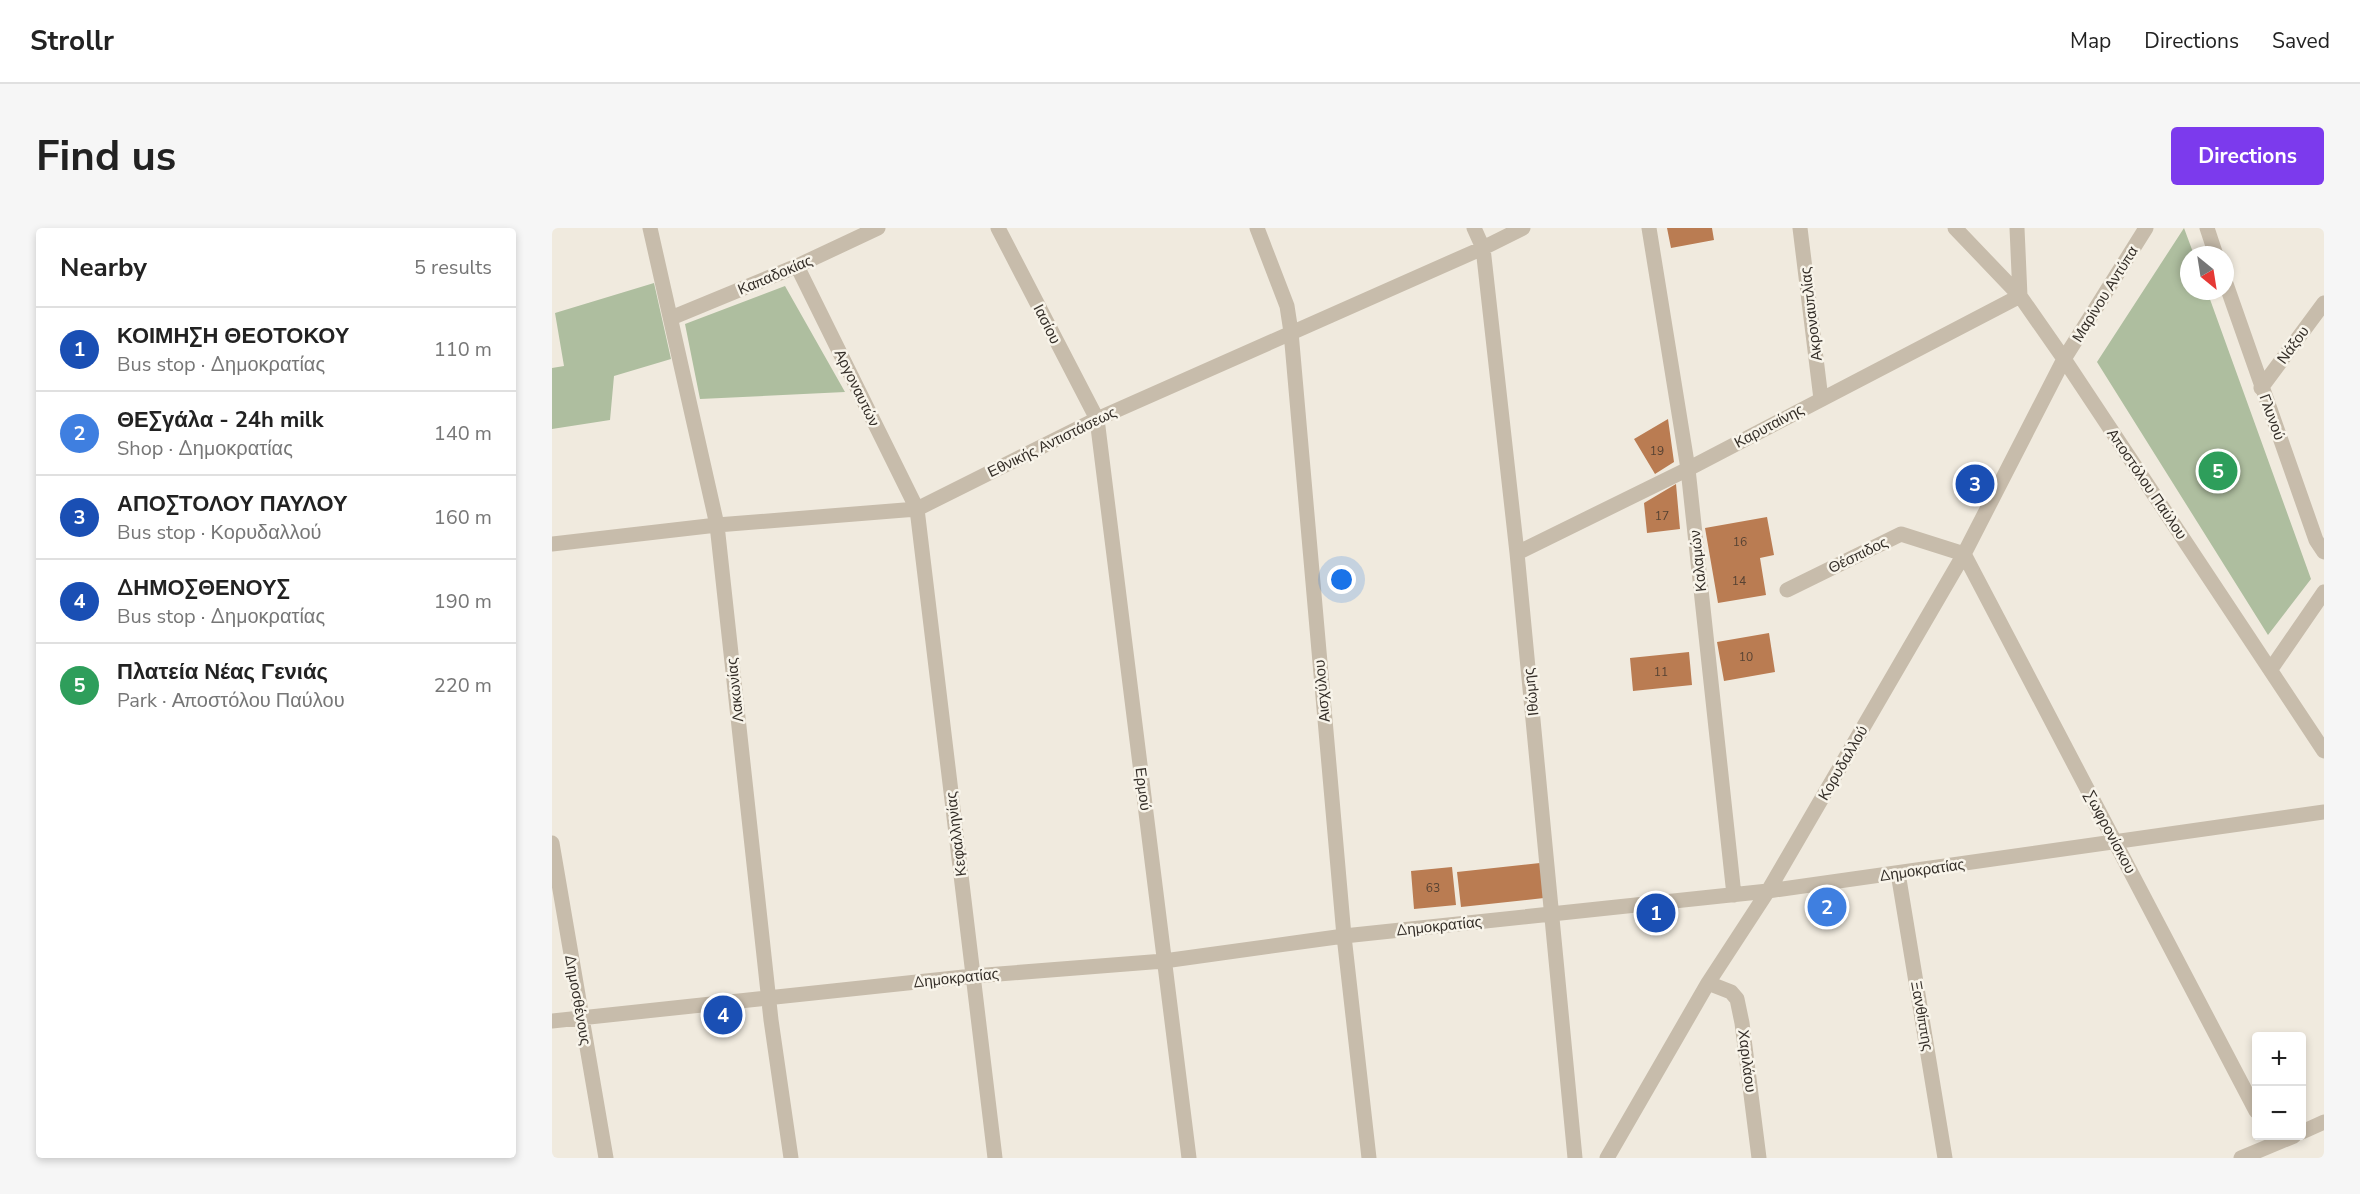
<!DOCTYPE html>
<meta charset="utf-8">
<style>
:root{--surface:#fff;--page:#f6f6f6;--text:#222;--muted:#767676;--line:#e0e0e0;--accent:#7c3aed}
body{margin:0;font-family:"Nunito Sans",sans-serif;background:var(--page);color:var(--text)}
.controls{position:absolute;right:18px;bottom:18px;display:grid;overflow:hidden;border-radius:6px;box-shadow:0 3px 9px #0003}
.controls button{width:54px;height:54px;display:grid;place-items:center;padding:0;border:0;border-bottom:2px solid var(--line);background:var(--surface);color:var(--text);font:30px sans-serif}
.compass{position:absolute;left:1628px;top:18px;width:54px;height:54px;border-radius:50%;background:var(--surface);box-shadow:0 3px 9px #0003;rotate:150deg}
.you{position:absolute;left:790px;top:352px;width:21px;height:21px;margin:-15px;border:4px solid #fff;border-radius:50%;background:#1a73e8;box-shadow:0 0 0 9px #1a73e833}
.badge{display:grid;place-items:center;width:39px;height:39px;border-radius:50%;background:var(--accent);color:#fff;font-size:20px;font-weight:700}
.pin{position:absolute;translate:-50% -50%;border:3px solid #fff;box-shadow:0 2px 6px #0006}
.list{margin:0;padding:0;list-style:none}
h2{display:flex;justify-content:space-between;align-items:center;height:78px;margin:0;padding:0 24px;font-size:26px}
h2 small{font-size:20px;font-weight:400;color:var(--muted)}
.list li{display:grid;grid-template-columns:39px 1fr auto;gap:18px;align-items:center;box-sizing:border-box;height:84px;padding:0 24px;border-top:2px solid var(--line)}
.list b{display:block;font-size:22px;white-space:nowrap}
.list p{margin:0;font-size:20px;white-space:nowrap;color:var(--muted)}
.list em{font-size:20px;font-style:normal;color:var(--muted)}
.map{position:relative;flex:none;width:1772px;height:930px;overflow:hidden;border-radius:6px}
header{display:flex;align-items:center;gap:36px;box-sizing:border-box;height:84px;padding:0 30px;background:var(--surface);border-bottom:2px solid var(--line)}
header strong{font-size:28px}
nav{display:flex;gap:33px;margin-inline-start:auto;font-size:21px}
.intro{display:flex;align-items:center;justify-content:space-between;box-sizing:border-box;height:144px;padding:0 36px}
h1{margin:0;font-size:42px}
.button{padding:15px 27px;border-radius:6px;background:var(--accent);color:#fff;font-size:21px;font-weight:700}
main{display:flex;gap:36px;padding:0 36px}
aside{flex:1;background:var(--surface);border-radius:6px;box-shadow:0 3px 9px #0003}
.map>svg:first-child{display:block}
</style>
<header>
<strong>Strollr</strong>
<nav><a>Map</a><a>Directions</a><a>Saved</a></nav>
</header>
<div class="intro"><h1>Find us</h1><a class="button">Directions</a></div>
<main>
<aside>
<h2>Nearby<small>5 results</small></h2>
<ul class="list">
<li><span class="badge" style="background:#1a4fb4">1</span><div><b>ΚΟΙΜΗΣΗ ΘΕΟΤΟΚΟΥ</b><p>Bus stop · Δημοκρατίας</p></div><em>110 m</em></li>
<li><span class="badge" style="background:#3f7fe0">2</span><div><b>ΘΕΣγάλα - 24h milk</b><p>Shop · Δημοκρατίας</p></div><em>140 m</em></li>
<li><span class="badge" style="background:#1a4fb4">3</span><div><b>ΑΠΟΣΤΟΛΟΥ ΠΑΥΛΟΥ</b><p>Bus stop · Κορυδαλλού</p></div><em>160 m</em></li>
<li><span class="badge" style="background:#1a4fb4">4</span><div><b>ΔΗΜΟΣΘΕΝΟΥΣ</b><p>Bus stop · Δημοκρατίας</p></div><em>190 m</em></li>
<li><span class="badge" style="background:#2e9e5b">5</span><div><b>Πλατεία Νέας Γενιάς</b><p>Park · Αποστόλου Παύλου</p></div><em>220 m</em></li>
</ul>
</aside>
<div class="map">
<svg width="1772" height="930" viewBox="0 0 1772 930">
<rect width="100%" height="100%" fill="#f0eade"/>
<path fill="#aebe9f" d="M1632 0 1642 27H1637V63H1655L1759 351 1716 407 1545 134Z
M102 55 119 131 62 148 58 192 0 201V140L12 138 3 85Z
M233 58 293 164 148 171 133 96Z"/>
<path fill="#ba7c52" d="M1115 0H1160L1162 12 1119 20Z
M1116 191 1122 234 1103 246 1082 211Z
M1124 256 1128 301 1095 305 1092 275Z
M1215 289 1222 327 1208 330 1214 367 1166 375 1153 300Z
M1217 405 1223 444 1172 453 1165 414Z
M1137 424 1140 457 1081 463 1078 430Z
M988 635 992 670 909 679 905 644Z
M900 639 904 677 862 681 859 643Z"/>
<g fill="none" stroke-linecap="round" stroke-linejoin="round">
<path stroke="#c7bcab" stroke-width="15" d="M98 0 165 297 219 792 239 930
M446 0 545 191 637 930
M705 0 735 78 739 104 792 708 817 930
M922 0 931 20 965 325 1023 930
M1097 0 1136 241 1182 667
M1248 0 1269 171
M1403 0 1468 68 1512 131 1772 523
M1655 0 1664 27
M245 38 365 281 443 930
M1673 53 1764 312 1772 324
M119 90 245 38 326 0
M1709 160 1772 75
M0 316 165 297 365 281 545 191 931 20 971 0
M965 325 1136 241 1468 68 1465 0
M1412 326 1704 883
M1235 362 1349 306 1412 326
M1719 441 1772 364
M0 615 54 930
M1346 645 1393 930
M1156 755 1179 764 1185 771 1190 795 1207 930
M0 793 421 748 612 733 792 708 1216 663 1772 584
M1750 904 1772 894
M1055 930 1156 755 1216 663 1412 326 1512 131 1594 0
M1689 930 1742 908"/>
</g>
<g text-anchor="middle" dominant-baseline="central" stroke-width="5" stroke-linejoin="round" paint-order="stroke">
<g font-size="12" fill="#564233">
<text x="1105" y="223">19</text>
<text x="1110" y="288">17</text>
<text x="1188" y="314">16</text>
<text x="1187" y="353">14</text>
<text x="1194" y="429">10</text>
<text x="1109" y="444">11</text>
<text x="881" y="660">63</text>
</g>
<g font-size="15" fill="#352f29" stroke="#f8f4ea">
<text transform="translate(223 47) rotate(-23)">Καπαδοκίας</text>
<text transform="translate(1553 66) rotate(-58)">Μαρίνου Αντύπα</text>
<text transform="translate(1259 86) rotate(-97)">Ακροναυπλίας</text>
<text transform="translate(495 96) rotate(63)">Ιασίου</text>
<text transform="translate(1741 117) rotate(-54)">Νάξου</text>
<text transform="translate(305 160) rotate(64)">Αργοναυτών</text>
<text transform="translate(1720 189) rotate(70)">Γλυνού</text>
<text transform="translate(1217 198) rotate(-28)">Καρυταίνης</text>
<text transform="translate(500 214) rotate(-26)">Εθνικής Αντιστάσεως</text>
<text transform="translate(1595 256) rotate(56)">Αποστόλου Παύλου</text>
<text transform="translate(1306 327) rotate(-26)">Θέσπιδος</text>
<text transform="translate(1146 333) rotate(-96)">Καλαμών</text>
<text transform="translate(183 462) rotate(-96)">Λακωνίας</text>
<text transform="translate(770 463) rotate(-95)">Αισχύλου</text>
<text transform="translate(979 464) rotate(-96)">Ιθώμης</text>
<text transform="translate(1291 535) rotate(-60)">Κορυδαλλού</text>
<text transform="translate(591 561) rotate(83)">Ερμού</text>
<text transform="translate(1558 604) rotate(62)">Σωφρονίσκου</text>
<text transform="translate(404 606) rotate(-97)">Κεφαλληνίας</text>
<text transform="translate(1370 642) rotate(-8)">Δημοκρατίας</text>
<text transform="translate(887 698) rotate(-6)">Δημοκρατίας</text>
<text transform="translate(404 750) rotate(-6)">Δημοκρατίας</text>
<text transform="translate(26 772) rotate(80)">Δημοσθένους</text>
<text transform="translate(1370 788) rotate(80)">Ξανθίππης</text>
<text transform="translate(1195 833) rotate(83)">Χαριλάου</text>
</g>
</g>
</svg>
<div class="controls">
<button>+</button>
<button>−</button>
</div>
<svg class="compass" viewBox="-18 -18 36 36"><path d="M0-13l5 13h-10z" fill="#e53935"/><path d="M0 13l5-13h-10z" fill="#767676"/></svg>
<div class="you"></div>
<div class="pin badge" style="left:1104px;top:685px;background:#1a4fb4">1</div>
<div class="pin badge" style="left:1275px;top:679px;background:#3f7fe0">2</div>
<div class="pin badge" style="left:1423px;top:256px;background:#1a4fb4">3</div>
<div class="pin badge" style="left:171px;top:787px;background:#1a4fb4">4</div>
<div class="pin badge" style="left:1666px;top:243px;background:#2e9e5b">5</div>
</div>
</main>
